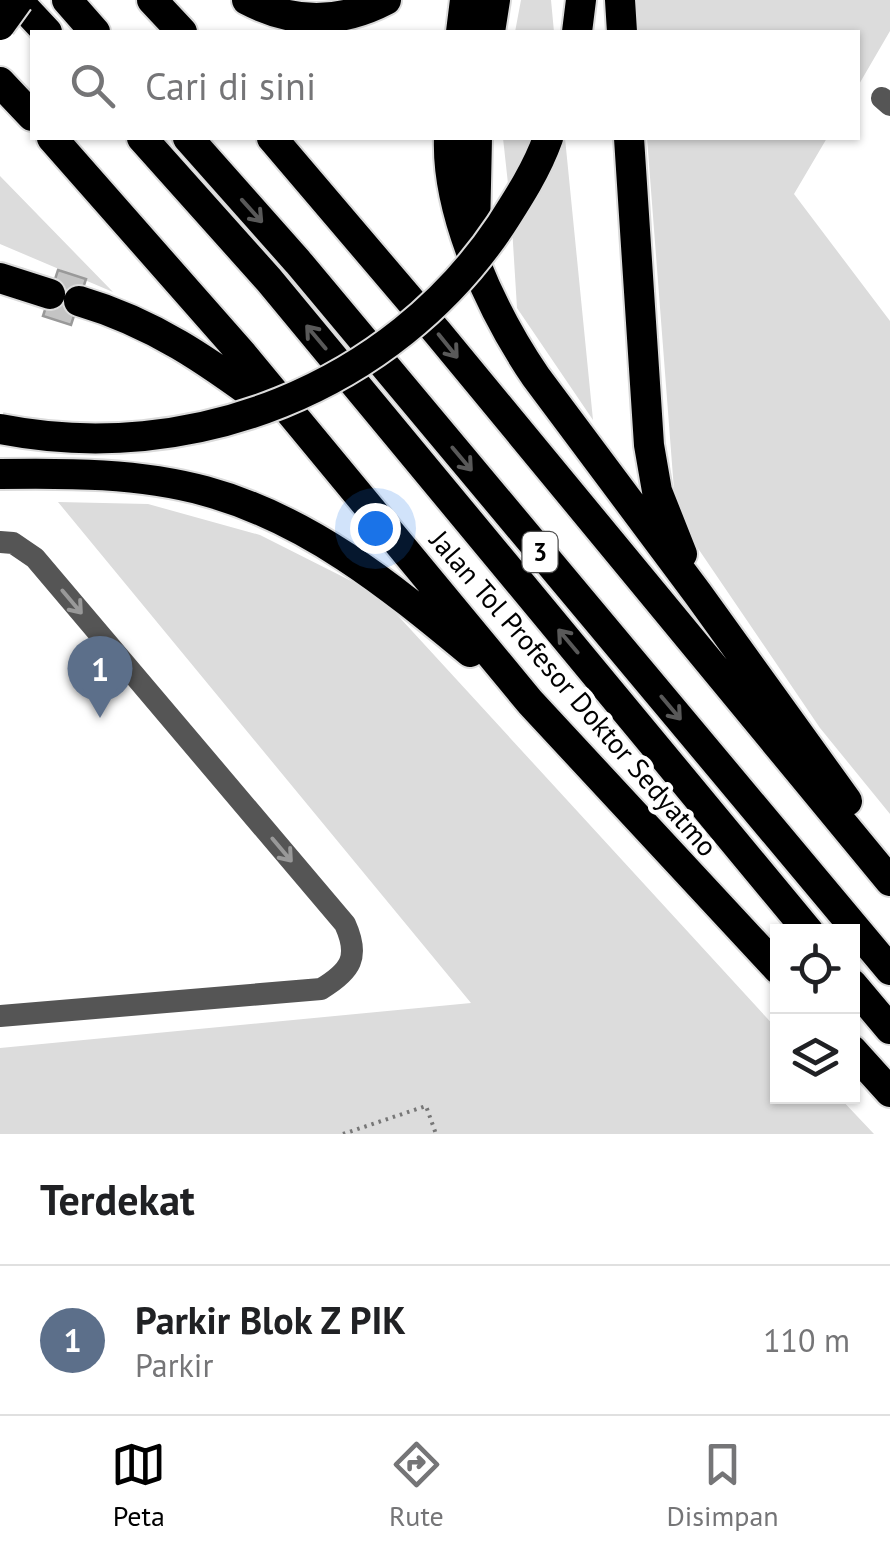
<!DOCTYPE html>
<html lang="id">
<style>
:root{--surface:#fff;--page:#f6f6f6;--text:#202124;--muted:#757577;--line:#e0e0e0;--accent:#000}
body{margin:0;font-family:"PT Sans",sans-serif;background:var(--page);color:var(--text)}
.controls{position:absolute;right:30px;bottom:30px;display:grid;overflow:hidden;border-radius:0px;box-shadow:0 2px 8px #0004}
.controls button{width:90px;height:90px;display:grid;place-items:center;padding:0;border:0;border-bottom:2px solid var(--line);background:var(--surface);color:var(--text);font:50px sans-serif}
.you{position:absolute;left:375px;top:528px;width:35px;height:35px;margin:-25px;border:8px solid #fff;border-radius:50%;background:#1a73e8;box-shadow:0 0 0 15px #1a73e833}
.badge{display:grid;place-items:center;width:65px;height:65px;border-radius:50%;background:var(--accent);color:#fff;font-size:32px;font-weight:700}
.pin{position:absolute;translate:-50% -82px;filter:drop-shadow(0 2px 5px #0008)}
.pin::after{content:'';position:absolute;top:52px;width:35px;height:30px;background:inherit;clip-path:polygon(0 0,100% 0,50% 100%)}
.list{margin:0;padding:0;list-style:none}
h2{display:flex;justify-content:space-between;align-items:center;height:130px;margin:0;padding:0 40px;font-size:42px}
h2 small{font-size:32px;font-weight:400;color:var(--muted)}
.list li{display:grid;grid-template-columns:65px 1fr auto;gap:30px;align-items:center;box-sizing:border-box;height:150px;padding:0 40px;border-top:2px solid var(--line)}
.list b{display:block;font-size:38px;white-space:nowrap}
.list p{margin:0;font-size:32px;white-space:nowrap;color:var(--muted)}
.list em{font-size:32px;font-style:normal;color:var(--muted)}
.icon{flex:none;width:55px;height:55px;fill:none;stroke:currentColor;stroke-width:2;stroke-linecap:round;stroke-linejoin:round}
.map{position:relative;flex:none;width:890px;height:1134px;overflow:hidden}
.search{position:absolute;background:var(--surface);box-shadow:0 2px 8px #0004;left:30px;right:30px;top:30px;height:110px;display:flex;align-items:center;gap:25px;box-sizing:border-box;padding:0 35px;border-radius:0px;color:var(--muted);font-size:38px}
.sheet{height:280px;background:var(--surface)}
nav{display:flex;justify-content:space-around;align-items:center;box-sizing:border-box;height:140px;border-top:2px solid var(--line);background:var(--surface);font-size:28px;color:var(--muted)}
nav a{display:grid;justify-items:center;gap:5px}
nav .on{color:var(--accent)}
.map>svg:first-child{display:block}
</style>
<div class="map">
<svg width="890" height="1134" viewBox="0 0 890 1134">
<rect width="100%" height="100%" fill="#fff"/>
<path fill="#dcdcdc" d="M521 0H551L554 32H515Z
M636 0H890V31L858 86V32H638Z
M503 138H565L593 420 517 308 511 211Z
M647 138H827L794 194 890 321V814L820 728 676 516Z
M0 176 113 292 0 244Z
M58 502 148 504 260 535 379 595 777 1029 778 1096 839 1097 874 1134H0V1048L471 1003Z"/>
<path fill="#c4c4c4" stroke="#999" stroke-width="2.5" d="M58 270 86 279 71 325 43 316Z"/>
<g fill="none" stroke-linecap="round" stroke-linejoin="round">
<g stroke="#dbdbdb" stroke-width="34">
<path id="highway" d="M17 0 47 32
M67 0 95 32
M152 0 182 32
M247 0C293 24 340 24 386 0
M620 0 622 32
M461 32 465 0
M490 32 495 0
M577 32 581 0
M0 82 32 116
M52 138 243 355 530 702 778 969
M142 138 269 280 809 932
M188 138 298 262 890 970
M272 138 438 333 890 881
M449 138C446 215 493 314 536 377L698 594 847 801
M629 138 649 445 657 491 682 554
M475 231 477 138
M0 278 50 294
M79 301C154 323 208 361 270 407
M0 474C68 473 139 473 205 491 308 519 389 585 470 652
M852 984 890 1029
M852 1050 890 1092"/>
</g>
<path stroke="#777" stroke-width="4" stroke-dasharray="2.5 5" stroke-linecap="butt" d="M343 1134 426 1106 436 1134"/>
<path stroke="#555" stroke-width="22" d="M882 98 890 105
M0 542 13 543 35 558 345 924C360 957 351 971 321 989L0 1016"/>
<use href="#highway" stroke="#000" stroke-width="30"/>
<g stroke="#dbdbdb" stroke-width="34" stroke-linecap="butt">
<path id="highway-bridge" d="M0 25 18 0
M0 429C191 467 392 388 501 225 519 197 537 169 548 138"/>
</g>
<use href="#highway-bridge" stroke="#000" stroke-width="30"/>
</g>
<defs><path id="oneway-shaft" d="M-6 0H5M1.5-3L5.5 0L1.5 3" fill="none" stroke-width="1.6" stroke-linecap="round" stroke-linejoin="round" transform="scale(2.5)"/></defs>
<g stroke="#595959">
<use href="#oneway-shaft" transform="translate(252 211) rotate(48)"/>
<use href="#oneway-shaft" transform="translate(316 337) rotate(-130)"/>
<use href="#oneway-shaft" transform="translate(448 346) rotate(51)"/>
<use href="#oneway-shaft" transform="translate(462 459) rotate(50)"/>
<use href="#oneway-shaft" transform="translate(568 641) rotate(-130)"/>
<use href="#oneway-shaft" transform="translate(671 708) rotate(50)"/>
</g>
<g stroke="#999">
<use href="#oneway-shaft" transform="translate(72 602) rotate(50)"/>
<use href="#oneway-shaft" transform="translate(282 850) rotate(50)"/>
</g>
<g text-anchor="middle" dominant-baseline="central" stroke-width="9" stroke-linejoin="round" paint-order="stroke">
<rect fill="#fff" stroke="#4c4c4c" stroke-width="2.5" x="522.5" y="532" width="35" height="40" rx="8"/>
<g font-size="25" font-weight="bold" fill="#000">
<text x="540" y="552">3</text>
</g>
<g font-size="28" fill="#000" stroke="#fff">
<text transform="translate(574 693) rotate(49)">Jalan Tol Profesor Doktor Sedyatmo</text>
</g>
</g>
</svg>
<div class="controls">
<button><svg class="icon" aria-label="locate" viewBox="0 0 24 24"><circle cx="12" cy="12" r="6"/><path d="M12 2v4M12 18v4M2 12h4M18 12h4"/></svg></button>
<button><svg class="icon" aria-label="layers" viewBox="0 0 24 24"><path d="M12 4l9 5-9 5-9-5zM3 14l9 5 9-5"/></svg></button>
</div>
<div class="you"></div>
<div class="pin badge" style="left:100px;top:718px;background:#5c6f8a">1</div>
<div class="search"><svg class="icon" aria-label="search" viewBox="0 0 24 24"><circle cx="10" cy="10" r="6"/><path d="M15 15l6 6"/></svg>Cari di sini</div>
</div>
<section class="sheet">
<h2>Terdekat<small></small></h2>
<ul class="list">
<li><span class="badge" style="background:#5c6f8a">1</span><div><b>Parkir Blok Z PIK</b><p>Parkir</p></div><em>110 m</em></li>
</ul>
</section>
<nav>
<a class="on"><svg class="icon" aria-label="map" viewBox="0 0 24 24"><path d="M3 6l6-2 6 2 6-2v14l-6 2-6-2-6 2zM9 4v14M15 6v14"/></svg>Peta</a>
<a><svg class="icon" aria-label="directions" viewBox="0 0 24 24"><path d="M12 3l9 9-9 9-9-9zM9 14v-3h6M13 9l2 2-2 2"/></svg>Rute</a>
<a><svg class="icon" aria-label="saved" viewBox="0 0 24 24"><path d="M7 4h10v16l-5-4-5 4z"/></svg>Disimpan</a>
</nav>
